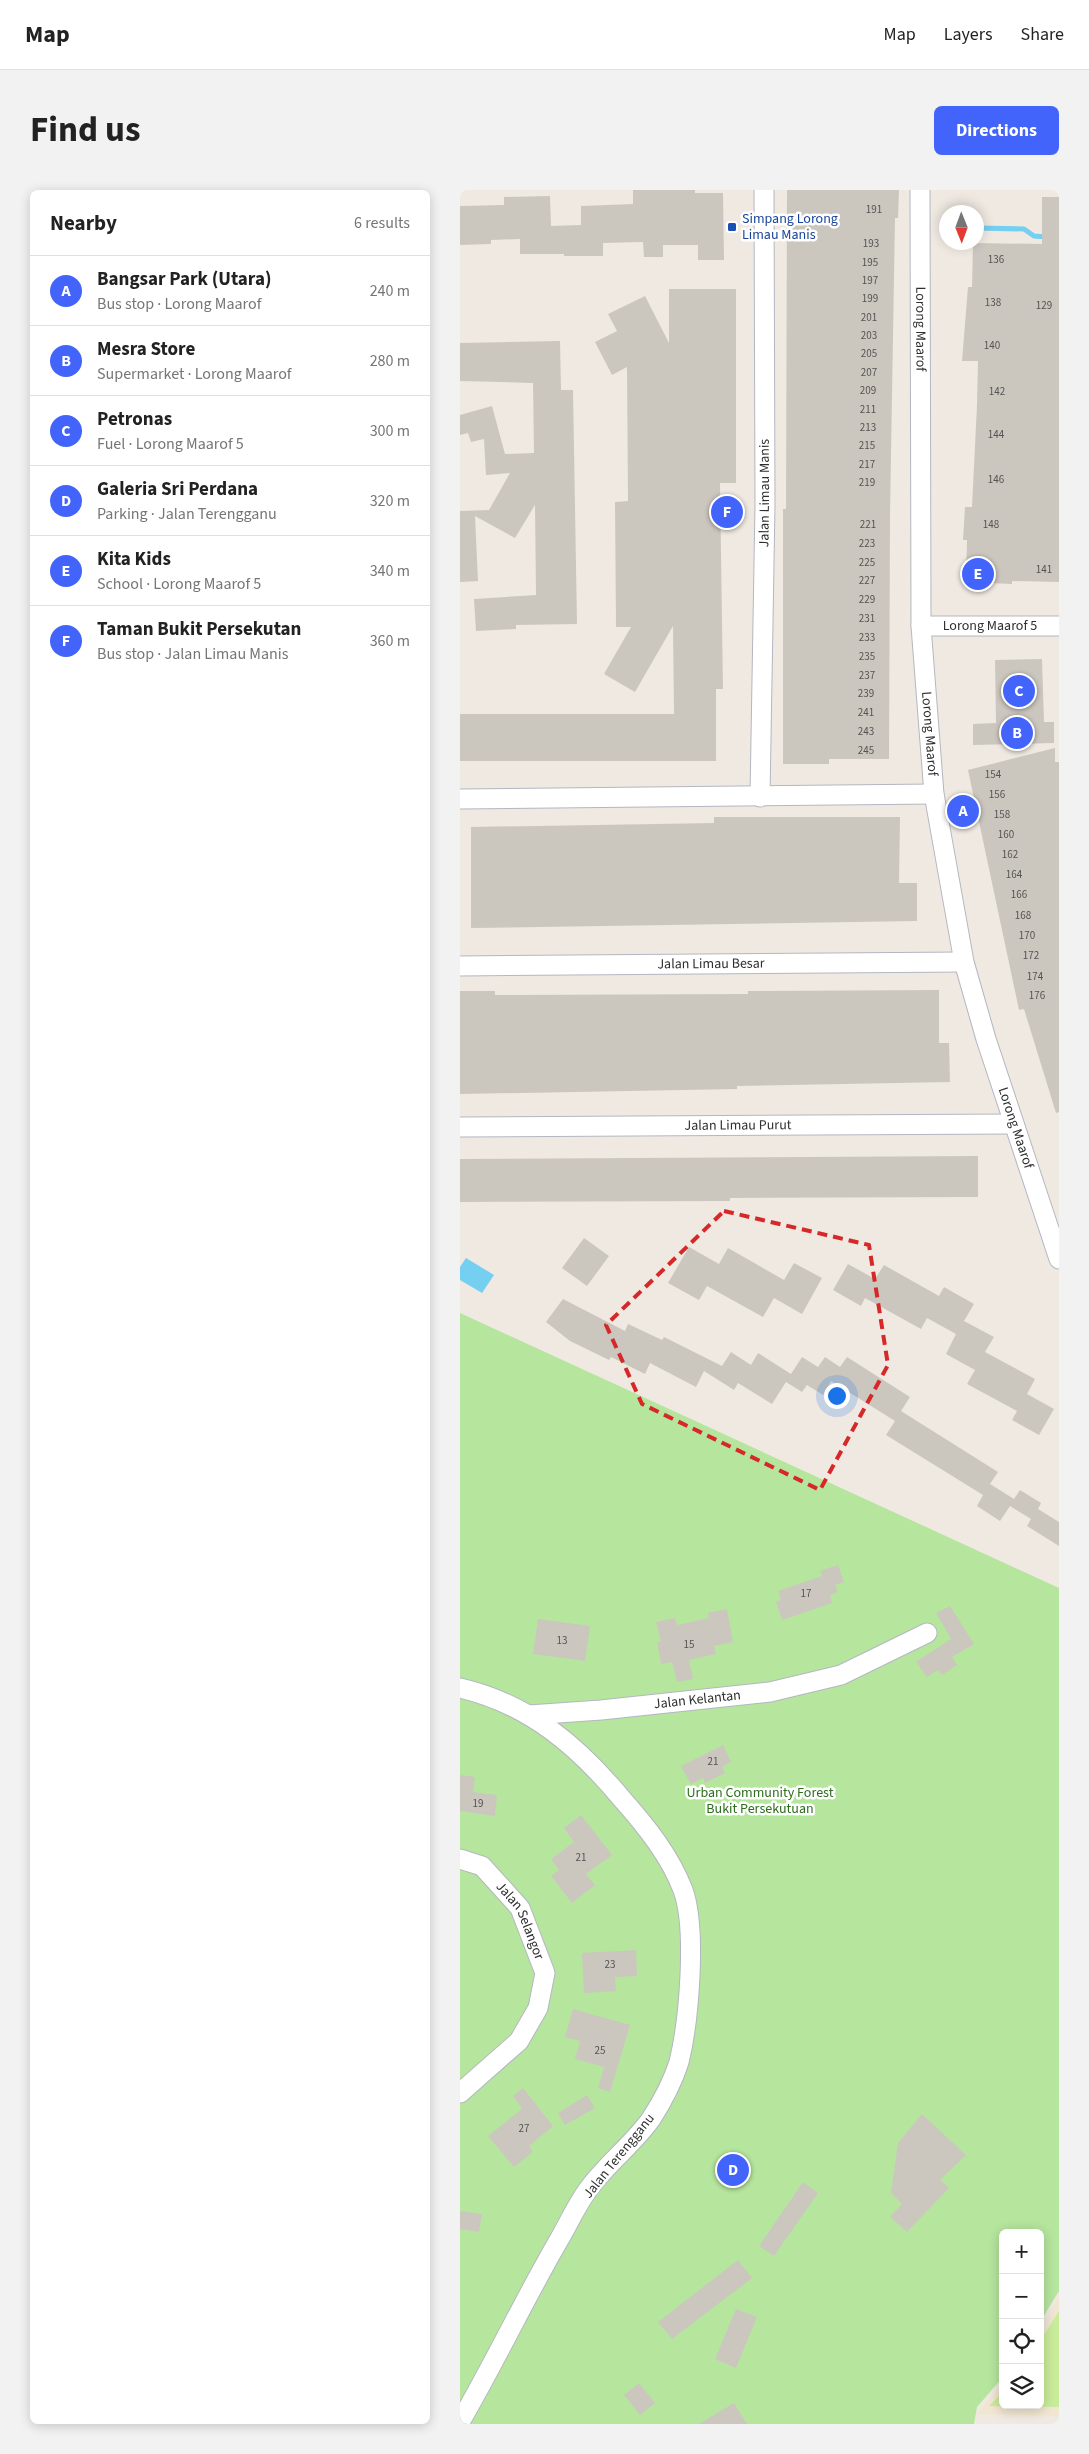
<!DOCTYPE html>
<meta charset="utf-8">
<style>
:root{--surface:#fff;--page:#f2f2f2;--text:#222;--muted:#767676;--line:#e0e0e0;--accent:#4264fb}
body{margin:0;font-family:"Source Sans 3",sans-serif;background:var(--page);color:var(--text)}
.controls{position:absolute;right:15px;bottom:15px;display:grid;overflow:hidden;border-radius:8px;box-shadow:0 2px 12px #0003}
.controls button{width:45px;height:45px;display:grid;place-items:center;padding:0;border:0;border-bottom:1px solid var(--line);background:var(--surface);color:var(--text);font:25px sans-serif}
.compass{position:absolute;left:479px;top:15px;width:45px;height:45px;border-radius:50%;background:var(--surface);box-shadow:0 2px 12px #0003;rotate:179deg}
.you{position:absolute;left:376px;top:1205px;width:18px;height:18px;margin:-12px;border:4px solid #fff;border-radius:50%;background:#1a73e8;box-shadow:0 0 0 8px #1a73e833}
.badge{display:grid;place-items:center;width:32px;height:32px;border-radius:50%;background:var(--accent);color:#fff;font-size:16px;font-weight:700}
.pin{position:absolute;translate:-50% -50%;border:2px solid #fff;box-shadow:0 1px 5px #0006}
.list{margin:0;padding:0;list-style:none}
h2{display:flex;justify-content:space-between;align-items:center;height:65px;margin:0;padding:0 20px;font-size:21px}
h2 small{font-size:16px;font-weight:400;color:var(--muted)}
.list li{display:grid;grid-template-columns:32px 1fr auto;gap:15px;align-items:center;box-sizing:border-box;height:70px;padding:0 20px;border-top:1px solid var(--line)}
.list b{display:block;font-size:19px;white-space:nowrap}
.list p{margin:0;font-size:16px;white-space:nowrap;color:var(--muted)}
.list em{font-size:16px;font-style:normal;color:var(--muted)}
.icon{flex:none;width:28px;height:28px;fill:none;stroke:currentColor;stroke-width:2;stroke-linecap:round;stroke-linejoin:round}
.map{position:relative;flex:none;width:599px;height:2234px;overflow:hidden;border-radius:8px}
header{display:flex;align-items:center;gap:30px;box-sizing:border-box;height:70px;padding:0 25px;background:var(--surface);border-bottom:1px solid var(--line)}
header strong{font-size:24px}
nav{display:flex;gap:28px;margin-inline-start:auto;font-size:18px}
.intro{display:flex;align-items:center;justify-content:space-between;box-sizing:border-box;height:120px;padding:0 30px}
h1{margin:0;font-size:35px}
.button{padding:12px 22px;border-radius:8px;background:var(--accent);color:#fff;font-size:18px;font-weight:700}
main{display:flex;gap:30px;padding:0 30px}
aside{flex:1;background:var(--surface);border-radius:8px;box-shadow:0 2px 12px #0003}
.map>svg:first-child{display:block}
</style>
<header>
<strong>Map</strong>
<nav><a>Map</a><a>Layers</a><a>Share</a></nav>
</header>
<div class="intro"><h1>Find us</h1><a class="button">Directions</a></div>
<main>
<aside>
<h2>Nearby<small>6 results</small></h2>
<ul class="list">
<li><span class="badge">A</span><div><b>Bangsar Park (Utara)</b><p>Bus stop · Lorong Maarof</p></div><em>240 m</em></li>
<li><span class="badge">B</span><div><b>Mesra Store</b><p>Supermarket · Lorong Maarof</p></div><em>280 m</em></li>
<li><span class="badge">C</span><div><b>Petronas</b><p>Fuel · Lorong Maarof 5</p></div><em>300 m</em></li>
<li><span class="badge">D</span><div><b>Galeria Sri Perdana</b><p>Parking · Jalan Terengganu</p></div><em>320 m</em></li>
<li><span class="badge">E</span><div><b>Kita Kids</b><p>School · Lorong Maarof 5</p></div><em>340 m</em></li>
<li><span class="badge">F</span><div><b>Taman Bukit Persekutan</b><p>Bus stop · Jalan Limau Manis</p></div><em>360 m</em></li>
</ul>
</aside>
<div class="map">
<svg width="599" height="2234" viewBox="0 0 599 2234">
<rect width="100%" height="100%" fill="#efe9e1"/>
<path fill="#f0e6d1" d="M599 2108V2226L516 2224 543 2193V2215H580V2140Z"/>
<path fill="#b6e59e" d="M0 1123 599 1398V2101L580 2132V2043H543V2187L517 2217 514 2234H0Z"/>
<path fill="#c9ec9a" d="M599 2121V2217L529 2216 543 2202V2215H580V2151Z"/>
<path fill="#75cff0" d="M6 1068 34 1085 22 1103 0 1090V1077Z"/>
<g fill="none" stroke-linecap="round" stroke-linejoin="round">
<path stroke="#75cff0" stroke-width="5" d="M516 38 564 39 574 46 599 48"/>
</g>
<path fill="#cbc7bf" d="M173 0H235V3H263L264 70H238V55H203V67H184L183 52 143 53V66H104V64H60V49L31 50V54L0 55V16L44 15V7L90 6 91 36 121 35V16L173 14Z
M327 0H439L438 28H435L430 325 429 569H369V574H323V319H326Z
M582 7H599V392L552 391V394L506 392 507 350H503L505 317H512L517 215 518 171H502L508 97H512L513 53 582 54Z
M209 99H276V293H260L263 499H256V571H0V524H214L213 436 175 502 144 484 171 437H156L155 312 168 311 167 177 152 185 135 152 157 141 148 124 185 106 209 153Z
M100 151 101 200H113L117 434 56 435V439L16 441 14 409 76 405 75 315 55 348 15 326 18 391 0 392V321L29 320 50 283 26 285 24 249 11 252 8 243 0 245V225L32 216 45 264 74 263 73 193 0 191V153Z
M582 469 584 532H594V553L513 555V534L536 533 535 470Z
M595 558V572H599V922L596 923 564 819 559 820 508 580Z
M254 627H440L439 693H457V731L11 738V637L254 633Z
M479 800V853H489L490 892 277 896V899L0 904V801H35V805L288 804V801Z
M518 966V1007L270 1008V1011L0 1012V969Z
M124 1048 149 1066 127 1096 102 1078Z
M229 1057 259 1074 268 1058 324 1090 334 1073 362 1088 342 1124 314 1108 303 1127 247 1096 239 1110 208 1093Z
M388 1074 415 1089 424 1075 479 1106 484 1097 514 1114 504 1131 534 1147 525 1162 575 1189 567 1204 594 1219 579 1245 552 1230 557 1221 507 1194 515 1180 486 1164 496 1144 467 1128 461 1139 405 1108 401 1116 373 1100Z
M103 1109 165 1141 168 1134 202 1150 204 1147 262 1176 271 1162 291 1175 298 1163 331 1184 342 1167 358 1177 365 1167 380 1177 387 1167 450 1207 441 1221 538 1282 530 1294 554 1309 560 1300 581 1313 578 1319 599 1332V1356L567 1336 571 1329 550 1316 540 1331 517 1316 523 1305 426 1245 435 1231 371 1191 363 1205 347 1195 342 1202 326 1192 312 1214 278 1193 274 1200 244 1181 236 1197 190 1173 185 1184 151 1167 149 1170 110 1151 86 1132Z
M378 1375 384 1392 375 1395 378 1402 370 1405 372 1413 322 1430 316 1412 321 1410 318 1401 362 1386 360 1381Z
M490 1416 514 1454 492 1467 497 1475 482 1485 478 1480 467 1487 456 1472 491 1449 476 1423Z
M267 1419 273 1452 254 1456 256 1464 229 1470 233 1489 217 1492 212 1472 201 1474 197 1452H201L196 1432 215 1428 217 1435 249 1428 248 1423Z
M78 1429 130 1436 125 1471 73 1464Z
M263 1555 271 1572 262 1577 265 1583 245 1593 243 1588 231 1594 221 1576Z
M0 1585 15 1587 13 1602 37 1605 35 1626 0 1621Z
M121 1625 152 1665 126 1684 135 1695 112 1713 91 1686 99 1680 91 1669 114 1652 104 1638Z
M176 1760 177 1786 155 1787 156 1801 124 1803 122 1763Z
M113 1819 170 1835 150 1902 138 1898 144 1877 115 1869 120 1851 105 1847Z
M63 1898 93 1936 69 1956 73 1962 54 1977 28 1946 62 1919 53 1906Z
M127 1905 135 1918 105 1935 98 1923Z
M462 1924 506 1965 480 1990 489 1998 447 2042 430 2027 442 2014 431 2003 438 1953Z
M343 1992 358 2003 314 2066 299 2056Z
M0 2021 22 2024 19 2042 0 2039Z
M278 2070 292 2088 212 2149 198 2132Z
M276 2119 297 2127 276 2178 255 2169Z
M179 2193 195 2213 180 2225 164 2205Z
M274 2213 287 2234H239Z"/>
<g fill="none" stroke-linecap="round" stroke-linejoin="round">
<g stroke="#b4b7c1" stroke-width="21">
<g id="street">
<path id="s1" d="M460 0 461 436 474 604 504 772 526 849 599 1069"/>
<path id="s2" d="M461 436H599"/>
<path id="s3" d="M300 607 305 315 304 0"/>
<path d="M0 609 474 604"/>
<path id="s4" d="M0 776 504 772"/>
<path id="s5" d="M0 937 554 934"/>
<path d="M0 1498C69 1514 118 1556 162 1609 186 1636 210 1666 223 1700 237 1739 229 1831 219 1872 213 1891 202 1912 191 1929 173 1954 148 1973 130 1997 118 2012 110 2031 100 2048 65 2108 35 2172 0 2232"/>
<path id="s6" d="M69 1525 141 1520 310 1502 381 1485 467 1443"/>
<path id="s7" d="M0 1669 22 1676 60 1718 85 1783 78 1818 59 1851 0 1903"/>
</g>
</g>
<use href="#street" stroke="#fff" stroke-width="19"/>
</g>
<path fill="none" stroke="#d62828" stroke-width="4" stroke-dasharray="10 6" stroke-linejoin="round" d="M264 1021 409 1055 428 1175 360 1300 182 1214 146 1135Z"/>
<rect fill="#1a4fb4" stroke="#fff" stroke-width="2" x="267" y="32" width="10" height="10" rx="2.5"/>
<g text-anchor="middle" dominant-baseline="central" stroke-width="5" stroke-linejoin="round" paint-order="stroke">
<g font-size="11" fill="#555452">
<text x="414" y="19">191</text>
<text x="411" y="53">193</text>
<text x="536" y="69">136</text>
<text x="410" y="72">195</text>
<text x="410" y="90">197</text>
<text x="410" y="108">199</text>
<text x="533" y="112">138</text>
<text x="584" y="115">129</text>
<text x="409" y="127">201</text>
<text x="409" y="145">203</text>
<text x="532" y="155">140</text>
<text x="409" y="163">205</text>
<text x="409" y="182">207</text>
<text x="408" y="200">209</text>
<text x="537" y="201">142</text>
<text x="408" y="219">211</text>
<text x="408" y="237">213</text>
<text x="536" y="244">144</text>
<text x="407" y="255">215</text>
<text x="407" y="274">217</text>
<text x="536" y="289">146</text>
<text x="407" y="292">219</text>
<text x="408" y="334">221</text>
<text x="531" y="334">148</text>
<text x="407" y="353">223</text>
<text x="407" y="372">225</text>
<text x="584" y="379">141</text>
<text x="407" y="390">227</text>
<text x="407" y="409">229</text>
<text x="407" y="428">231</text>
<text x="407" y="447">233</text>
<text x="407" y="466">235</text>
<text x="407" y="485">237</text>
<text x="406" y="503">239</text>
<text x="406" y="522">241</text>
<text x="406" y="541">243</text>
<text x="406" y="560">245</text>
<text x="533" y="584">154</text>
<text x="537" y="604">156</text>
<text x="542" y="624">158</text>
<text x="546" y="644">160</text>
<text x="550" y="664">162</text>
<text x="554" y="684">164</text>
<text x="559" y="704">166</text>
<text x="563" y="725">168</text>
<text x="567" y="745">170</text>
<text x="571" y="765">172</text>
<text x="575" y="786">174</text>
<text x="577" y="805">176</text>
<text x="346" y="1403">17</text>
<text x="102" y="1450">13</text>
<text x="229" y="1454">15</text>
<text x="253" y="1571">21</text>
<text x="18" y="1613">19</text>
<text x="121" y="1667">21</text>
<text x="150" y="1774">23</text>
<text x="140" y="1860">25</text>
<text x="64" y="1938">27</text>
</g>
<g font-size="14" fill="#164399" stroke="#fff" text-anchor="start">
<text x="282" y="29">Simpang Lorong<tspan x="282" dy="16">Limau Manis</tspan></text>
</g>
<g font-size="14" fill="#2e2e2e" stroke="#fff">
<text stroke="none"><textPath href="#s1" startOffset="139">Lorong Maarof</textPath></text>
<text stroke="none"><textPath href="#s3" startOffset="304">Jalan Limau Manis</textPath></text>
<text stroke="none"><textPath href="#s2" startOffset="69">Lorong Maarof 5</textPath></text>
<text stroke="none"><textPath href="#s1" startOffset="544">Lorong Maarof</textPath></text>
<text stroke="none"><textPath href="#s4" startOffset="251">Jalan Limau Besar</textPath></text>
<text stroke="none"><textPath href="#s5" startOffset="278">Jalan Limau Purut</textPath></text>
<text stroke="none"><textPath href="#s1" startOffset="949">Lorong Maarof</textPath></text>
<text stroke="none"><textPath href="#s6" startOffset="169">Jalan Kelantan</textPath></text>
<text stroke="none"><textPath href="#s7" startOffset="91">Jalan Selangor</textPath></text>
<text transform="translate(159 1966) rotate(-51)">Jalan Terengganu</text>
</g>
<g font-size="14" fill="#2c6e1b" stroke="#fff">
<text x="300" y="1603">Urban Community Forest<tspan x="300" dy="16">Bukit Persekutuan</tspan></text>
</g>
</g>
</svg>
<div class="controls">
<button>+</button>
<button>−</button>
<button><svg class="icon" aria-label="locate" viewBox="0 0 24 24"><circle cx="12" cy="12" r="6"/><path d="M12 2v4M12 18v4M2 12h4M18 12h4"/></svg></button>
<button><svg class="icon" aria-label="layers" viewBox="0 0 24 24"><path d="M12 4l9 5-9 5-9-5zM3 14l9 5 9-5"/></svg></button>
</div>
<svg class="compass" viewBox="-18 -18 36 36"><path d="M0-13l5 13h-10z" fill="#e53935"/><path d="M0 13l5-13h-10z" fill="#767676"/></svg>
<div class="you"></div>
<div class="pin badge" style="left:503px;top:621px">A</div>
<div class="pin badge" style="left:557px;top:543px">B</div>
<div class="pin badge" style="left:559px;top:501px">C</div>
<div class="pin badge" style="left:273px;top:1980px">D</div>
<div class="pin badge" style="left:518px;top:384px">E</div>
<div class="pin badge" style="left:267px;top:322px">F</div>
</div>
</main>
